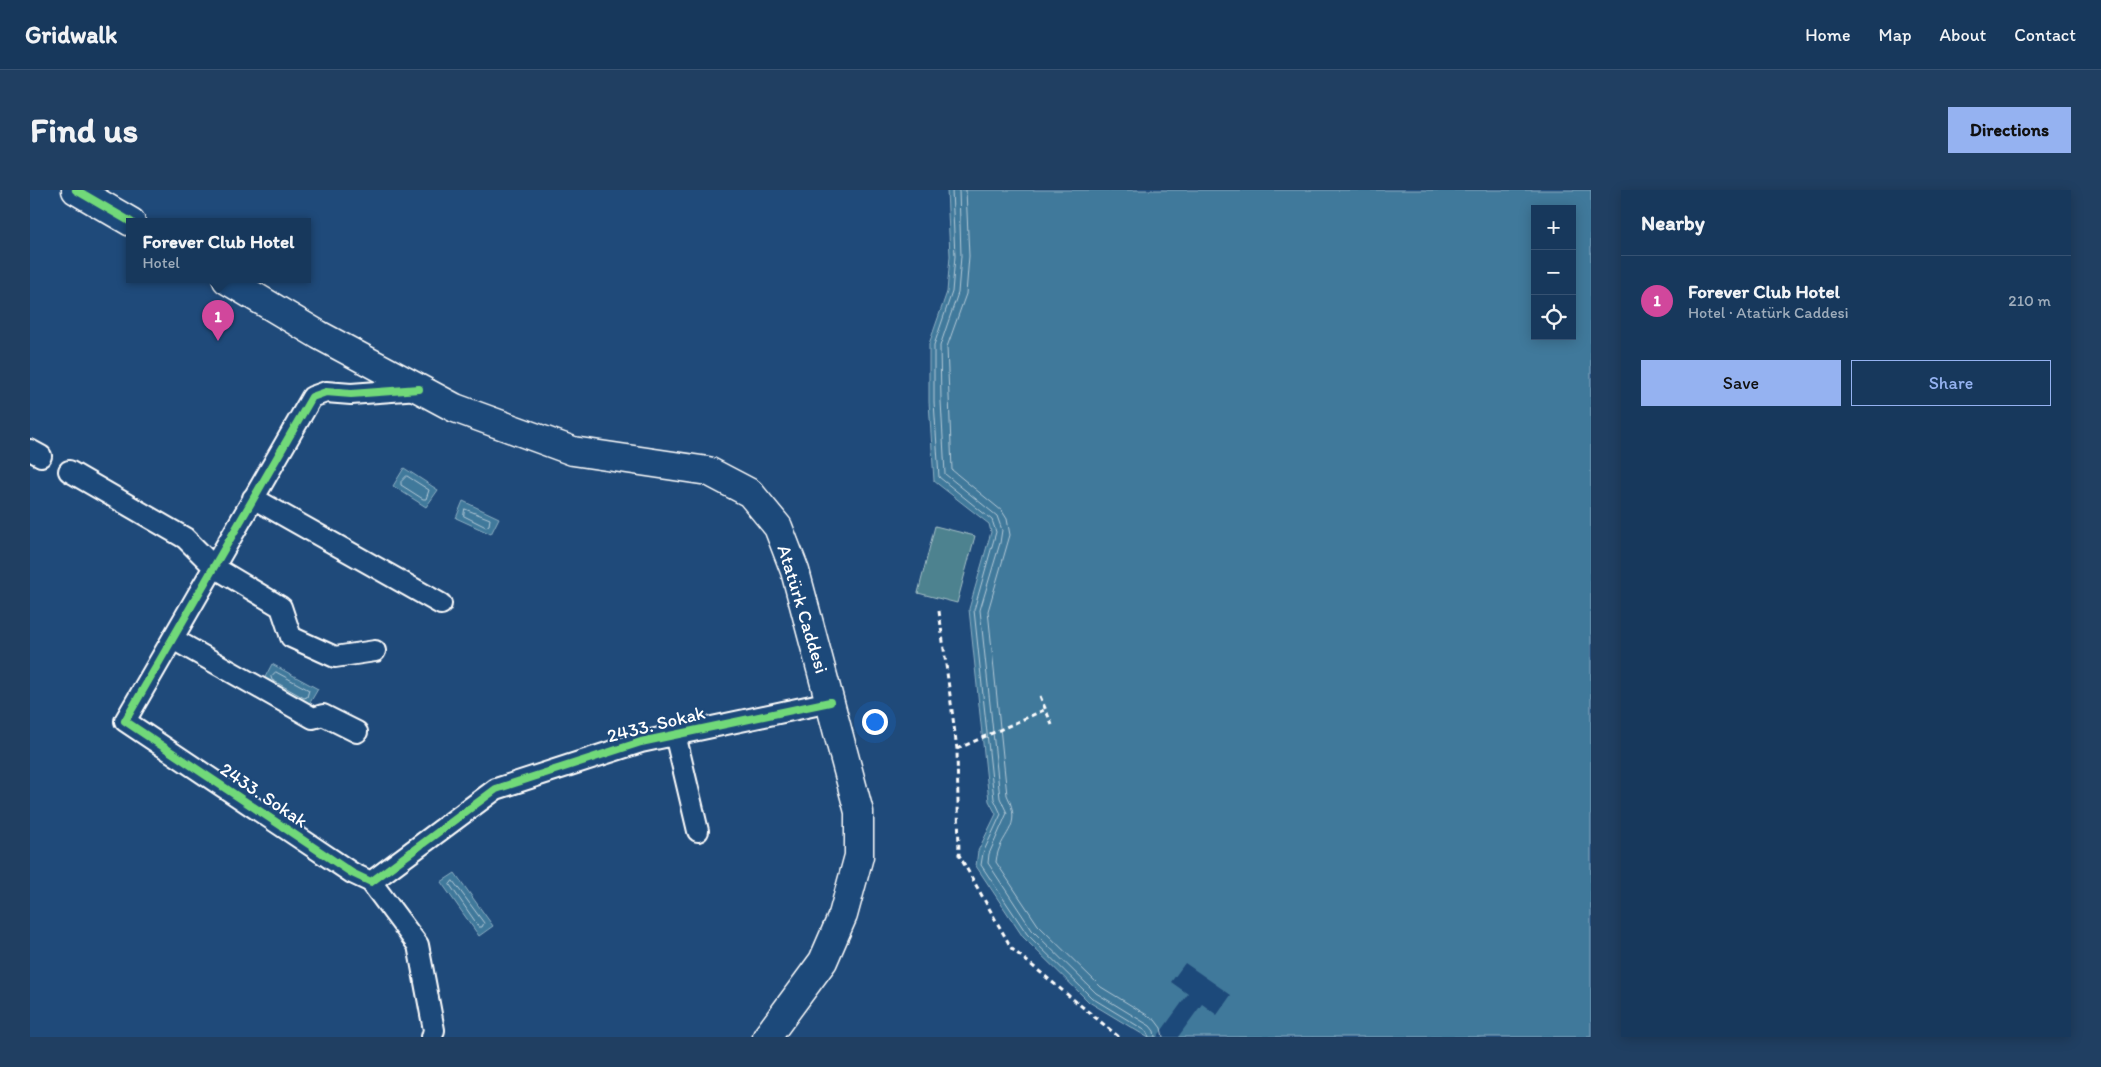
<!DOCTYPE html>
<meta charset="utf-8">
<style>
:root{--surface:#17385c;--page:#203f62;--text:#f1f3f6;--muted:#9eacbb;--line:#365272;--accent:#95b2f1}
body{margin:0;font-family:Itim,sans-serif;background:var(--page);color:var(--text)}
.controls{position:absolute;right:15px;top:15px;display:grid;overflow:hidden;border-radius:0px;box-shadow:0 2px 12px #0003}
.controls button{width:45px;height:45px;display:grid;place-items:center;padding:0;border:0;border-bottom:1px solid var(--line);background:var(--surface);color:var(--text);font:25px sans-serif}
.you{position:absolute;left:844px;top:531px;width:18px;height:18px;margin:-12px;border:4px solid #fff;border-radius:50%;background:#1a73e8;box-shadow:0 0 0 8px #1a73e833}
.badge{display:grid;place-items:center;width:32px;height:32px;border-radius:50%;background:var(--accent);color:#fff;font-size:16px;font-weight:700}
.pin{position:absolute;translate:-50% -41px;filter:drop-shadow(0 1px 2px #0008)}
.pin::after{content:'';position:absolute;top:26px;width:18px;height:15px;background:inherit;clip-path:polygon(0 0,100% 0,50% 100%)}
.popup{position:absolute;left:96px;top:28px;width:185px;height:65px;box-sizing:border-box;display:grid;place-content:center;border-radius:0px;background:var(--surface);filter:drop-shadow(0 1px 4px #0005);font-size:16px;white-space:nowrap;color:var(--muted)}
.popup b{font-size:19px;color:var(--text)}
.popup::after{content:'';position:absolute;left:50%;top:100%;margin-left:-10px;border:10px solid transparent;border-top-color:var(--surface)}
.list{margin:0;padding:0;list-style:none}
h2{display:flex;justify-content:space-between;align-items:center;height:65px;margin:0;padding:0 20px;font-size:21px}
h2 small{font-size:16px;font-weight:400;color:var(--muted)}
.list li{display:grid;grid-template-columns:32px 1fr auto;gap:15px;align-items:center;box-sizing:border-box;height:90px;padding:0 20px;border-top:1px solid var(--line)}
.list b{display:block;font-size:19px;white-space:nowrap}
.list p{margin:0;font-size:16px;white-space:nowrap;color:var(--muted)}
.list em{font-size:16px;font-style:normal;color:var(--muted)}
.actions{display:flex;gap:10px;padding:15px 20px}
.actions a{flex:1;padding:11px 0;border:1px solid var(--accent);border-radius:0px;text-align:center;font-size:18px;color:var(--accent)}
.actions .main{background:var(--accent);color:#111}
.icon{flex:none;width:28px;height:28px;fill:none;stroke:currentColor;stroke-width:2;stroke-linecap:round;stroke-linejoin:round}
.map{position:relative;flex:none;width:1561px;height:847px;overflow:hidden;border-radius:0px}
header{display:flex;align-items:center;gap:30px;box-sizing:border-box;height:70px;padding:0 25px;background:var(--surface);border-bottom:1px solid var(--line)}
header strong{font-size:24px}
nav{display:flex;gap:28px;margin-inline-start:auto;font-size:18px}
.intro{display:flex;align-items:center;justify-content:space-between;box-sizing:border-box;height:120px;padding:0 30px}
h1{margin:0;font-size:35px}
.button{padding:12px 22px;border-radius:0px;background:var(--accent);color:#111;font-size:18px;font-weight:700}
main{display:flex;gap:30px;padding:0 30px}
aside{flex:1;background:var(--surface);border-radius:0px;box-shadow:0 2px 12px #0003}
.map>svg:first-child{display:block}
</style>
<header>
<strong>Gridwalk</strong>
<nav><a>Home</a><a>Map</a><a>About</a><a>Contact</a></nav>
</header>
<div class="intro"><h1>Find us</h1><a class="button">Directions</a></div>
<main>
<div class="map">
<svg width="1561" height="847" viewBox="0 0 1561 847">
<rect width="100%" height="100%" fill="#1f4a7a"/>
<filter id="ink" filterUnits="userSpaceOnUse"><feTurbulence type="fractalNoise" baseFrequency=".02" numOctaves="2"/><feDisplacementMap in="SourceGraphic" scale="10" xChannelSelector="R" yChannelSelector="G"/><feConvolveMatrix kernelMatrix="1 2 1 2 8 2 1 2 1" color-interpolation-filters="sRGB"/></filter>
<g filter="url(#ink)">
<path fill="#4d828f" stroke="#a6c0c7" d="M905 336 945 346 927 413 888 403Z"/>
<path fill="#41799b" stroke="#8dafc3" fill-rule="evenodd" d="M917 0H1561V847H1117L1059 812 993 747 946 676 948 661 966 624 959 611 939 419 961 342 959 334 904 291 899 212V154L917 102 920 66ZM1505 19H1542V146H1505Z
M374 278 408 300 396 317 363 296Z
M433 311 469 328 461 344 426 328Z
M242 474 288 499 278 516 233 491Z
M425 683 463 736 449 746 411 692Z"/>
<path fill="#1f4a7a" d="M1155 773 1201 805 1187 825 1172 814 1148 847H1127L1158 804 1141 792Z"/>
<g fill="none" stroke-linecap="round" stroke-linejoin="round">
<path stroke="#b3c9d7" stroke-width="1" d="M922 0 925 66 922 102 904 155V212L909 287 962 330 966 342 944 420 964 609 971 624 953 663 951 675 997 744 1062 808 1116 841 1119 847
M929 0 931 66 928 103 910 156 911 211 915 284 967 326 972 340 970 353 950 420 970 608 977 623 959 664 958 673 1002 740 1066 803 1120 836 1124 841 1125 847
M936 0 939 66 936 104 917 157 922 280 972 321 977 329 980 345 958 421 977 605C994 640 969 642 966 672L1008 735 1071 797 1125 830 1131 838 1133 847
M377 286 399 300 396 309H393L371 295V292Z
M435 319 460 329 459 335 456 337 434 326Z
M246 482 279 500 277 507 274 508 242 490 241 487Z
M423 691 454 733 452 737H449L420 695Z"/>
<g stroke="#fff" stroke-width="24">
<path id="street" d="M389 199 321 204 296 202 282 207 95 531 322 683 341 692 466 599 611 552 800 512
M0 260 11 266
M39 281 155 348 184 377 251 417 261 447 305 467 345 461
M223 308 411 414
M143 449 283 528 293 525 327 542
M645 544 668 641
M341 692 388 755 404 840 402 847"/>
</g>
<g stroke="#fff" stroke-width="31">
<path id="secondary" d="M46 0 101 32
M197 90 289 145 425 218 543 261 678 281 720 303 748 337 765 381 829 622V666L813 725 793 771 737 847"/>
</g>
<path stroke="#fff" stroke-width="3" stroke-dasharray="5 4" stroke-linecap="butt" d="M909 421 927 559 929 665 982 759 1089 847
M1010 506 1022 535
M927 559 1016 519"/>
<use href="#street" stroke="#1f4a7a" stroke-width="20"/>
<use href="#secondary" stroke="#1f4a7a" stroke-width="28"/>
<g stroke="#1f4a7a" stroke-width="11">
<path id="cycleway" d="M46 0 101 32
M389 199 321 204 296 202 282 207 95 531 322 683 341 692 466 599 611 552 800 512"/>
</g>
<use href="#cycleway" stroke="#71d979" stroke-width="8"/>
</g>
</g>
<g text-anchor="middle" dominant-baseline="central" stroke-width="4" stroke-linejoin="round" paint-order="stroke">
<g font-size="19" fill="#fff" stroke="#1f4a7a">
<text transform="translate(773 419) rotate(73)">Atatürk Caddesi</text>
<text transform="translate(626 534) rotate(-14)">2433. Sokak</text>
<text transform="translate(234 605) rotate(34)">2433. Sokak</text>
</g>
</g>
</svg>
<div class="controls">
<button>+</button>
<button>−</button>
<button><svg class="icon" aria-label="locate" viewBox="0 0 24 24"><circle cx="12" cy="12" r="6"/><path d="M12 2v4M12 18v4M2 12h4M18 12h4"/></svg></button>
</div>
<div class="you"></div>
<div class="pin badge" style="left:188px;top:151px;background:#d1479c">1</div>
<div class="popup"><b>Forever Club Hotel</b>Hotel</div>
</div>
<aside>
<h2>Nearby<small></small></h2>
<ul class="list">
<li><span class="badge" style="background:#d1479c">1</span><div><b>Forever Club Hotel</b><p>Hotel · Atatürk Caddesi</p></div><em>210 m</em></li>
</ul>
<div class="actions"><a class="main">Save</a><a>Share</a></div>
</aside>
</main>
